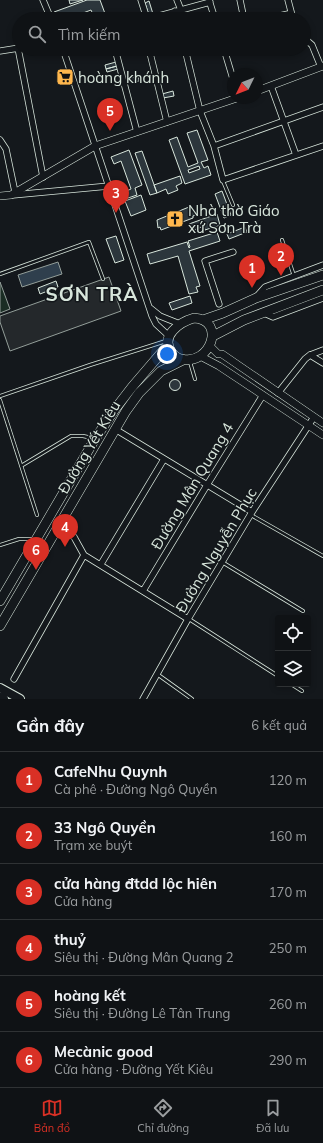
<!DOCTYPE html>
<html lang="vi">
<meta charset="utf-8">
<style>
:root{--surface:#0f1215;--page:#181b1e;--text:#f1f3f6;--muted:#9b9ea0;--line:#2f3234;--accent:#d93025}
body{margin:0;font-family:Mulish,sans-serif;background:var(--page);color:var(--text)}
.controls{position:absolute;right:12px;bottom:12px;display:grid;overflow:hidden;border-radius:4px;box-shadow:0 2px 6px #0003}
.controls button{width:36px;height:36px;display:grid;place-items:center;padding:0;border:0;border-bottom:1px solid var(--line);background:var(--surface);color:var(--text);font:20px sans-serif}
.compass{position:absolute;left:227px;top:68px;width:36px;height:36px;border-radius:50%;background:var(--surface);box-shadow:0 2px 6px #0003;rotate:227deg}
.you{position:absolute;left:167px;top:354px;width:14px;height:14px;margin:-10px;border:3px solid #fff;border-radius:50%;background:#1a73e8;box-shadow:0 0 0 6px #1a73e833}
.badge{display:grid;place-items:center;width:26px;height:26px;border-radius:50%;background:var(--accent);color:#fff;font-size:13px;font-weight:700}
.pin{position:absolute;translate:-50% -33px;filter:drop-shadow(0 1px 2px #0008)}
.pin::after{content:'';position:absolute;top:21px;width:14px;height:12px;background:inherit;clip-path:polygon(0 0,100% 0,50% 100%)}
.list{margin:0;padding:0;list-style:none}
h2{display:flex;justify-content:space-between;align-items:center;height:52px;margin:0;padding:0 16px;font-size:17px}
h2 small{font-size:13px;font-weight:400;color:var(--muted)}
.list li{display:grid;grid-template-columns:26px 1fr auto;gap:12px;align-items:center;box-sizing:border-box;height:56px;padding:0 16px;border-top:1px solid var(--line)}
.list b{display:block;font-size:15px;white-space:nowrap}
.list p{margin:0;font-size:13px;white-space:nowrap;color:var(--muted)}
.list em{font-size:13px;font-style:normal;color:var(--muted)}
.icon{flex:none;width:22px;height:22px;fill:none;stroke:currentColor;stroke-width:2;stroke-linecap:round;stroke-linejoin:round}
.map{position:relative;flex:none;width:323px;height:699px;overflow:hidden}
.search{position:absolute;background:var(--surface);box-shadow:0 2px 6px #0003;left:12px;right:12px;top:12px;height:44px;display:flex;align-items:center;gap:10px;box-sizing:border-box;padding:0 14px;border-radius:22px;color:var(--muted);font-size:15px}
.sheet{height:388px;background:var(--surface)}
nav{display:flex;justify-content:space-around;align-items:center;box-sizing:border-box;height:56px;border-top:1px solid var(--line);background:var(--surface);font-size:11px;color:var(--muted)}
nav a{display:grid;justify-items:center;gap:2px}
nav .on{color:var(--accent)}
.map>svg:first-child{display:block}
</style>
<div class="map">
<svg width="323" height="699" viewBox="0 0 323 699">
<rect width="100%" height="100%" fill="#14181c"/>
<path fill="#1a2d24" stroke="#939e99" d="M0 282 10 309 0 313Z"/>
<path fill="#24282b" stroke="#939e99" d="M109 277 121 311 10 351 0 322V316Z"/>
<path fill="#2f3f4d" stroke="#939e99" d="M58 262 62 274 22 287 18 275Z"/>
<path fill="#2c363c" stroke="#d8e6dc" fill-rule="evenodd" d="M69 0H83L70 4Z
M87 0H100L107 19H95L91 10 67 19H56L54 12Z
M149 1 153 14 149 15 145 3Z
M116 62 117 66 106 69 105 65Z
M117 66 118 69 107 72 106 69Z
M138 76 139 81 127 83 126 79Z
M173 91 174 96 163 98 162 94Z
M197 130 208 160 201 162 204 168 208 166 211 175 185 184 169 140 177 137 188 167 198 163 187 133ZM199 166 200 169 189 173 188 170Z
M129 150 142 185 135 188 137 195 125 199 123 194 124 193V192L131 189 121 161 114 164 111 157Z
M142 151 157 193 150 195 135 153Z
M180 176 182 183 176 186 178 190 168 194 166 189 157 193 154 185Z
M222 191 231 215 224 218 215 194Z
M141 195 146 210 131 216 125 201Z
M189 207V209L192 208 195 215 193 216V218L161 230 160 227 158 228 157 220Z
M217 214 220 225 205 230 204 226 192 231 189 224Z
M245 227 247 232 229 239 227 234Z
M217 232 220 241 189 251 200 286 196 287 198 292 189 294 178 256 150 264 147 254 187 242 189 248 190 247 188 241Z
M116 236 124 260 115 263 106 239Z
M56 281 58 287 40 294 38 288Z
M190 296 192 303 172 310 169 303Z
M169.5 385a5.5 5.5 0 1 1 11 0a5.5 5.5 0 1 1-11 0Z"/>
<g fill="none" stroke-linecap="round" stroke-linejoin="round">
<g stroke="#d8e6dc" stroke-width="4">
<path id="service" d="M259 19 290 12
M223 181 233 205
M282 240 294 276
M0 274 89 242 103 279
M190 362 195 379
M0 396 90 365 166 341
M0 400 37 515
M21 466 71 436H83L92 438
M251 515 323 556
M0 545 19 539H34
M222 562 303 611
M189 619 278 676
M157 674 192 699
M291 684 302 691"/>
</g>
<g stroke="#d8e6dc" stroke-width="7">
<path id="minor" d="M43 0 51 19
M141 0 147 19
M177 0 181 10
M209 0 215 19
M240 0 244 19
M288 0 293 19
M175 11 177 19
M148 19 210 2
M235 19 244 16
M304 38 312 45 321 67
M18 48 43 177
M63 49 152 316 156 324 169 336
M115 49 137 132
M149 49 167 122
M185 49 200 111 214 146 223 180 323 146
M224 49 233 79
M253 49V50
M0 51 19 48
M271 86 296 155
M0 140 6 149 15 192
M214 146 323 107
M13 195 109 186
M257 296 265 287 323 265
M219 304 205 261 233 252
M150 308 160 316 180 324
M264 313 273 317 323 298
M310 355 323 363
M278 393 305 359 310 355 323 350
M115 429 252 512
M59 525 74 537 84 555 188 619
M101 564 164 459
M143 591 207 485 263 395
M14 679 84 555
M143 699 188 619 252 512 314 417"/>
</g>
<g stroke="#d8e6dc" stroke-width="8">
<path id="tertiary" d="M257 91 323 66
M0 196 11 195 95 146 237 98
M210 346 218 354H222L323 423
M200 356 219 366 323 435"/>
</g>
<g stroke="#d8e6dc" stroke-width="10">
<path id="primary" d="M0 688 20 699
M0 697 4 699"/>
</g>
<g stroke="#d8e6dc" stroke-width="10">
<path id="trunk" d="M194 318C227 320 210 366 182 359 178 359 175 356 172 353 159 336 180 322 194 318Z
M203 320 223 313 256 298 323 275
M213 336 244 320 323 290
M0 601 95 439 115 409 132 387 168 345
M0 626 126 411 139 393 161 371 183 360"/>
</g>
<use href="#service" stroke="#14181c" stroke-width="2.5"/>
<use href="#minor" stroke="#14181c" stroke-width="5.5"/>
<use href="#tertiary" stroke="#14181c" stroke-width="7"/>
<use href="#primary" stroke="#14181c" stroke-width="8"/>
<use href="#trunk" stroke="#14181c" stroke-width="9"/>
</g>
<defs>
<g id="supermarket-square" transform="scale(0.9)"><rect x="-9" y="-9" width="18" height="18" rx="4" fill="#ffb74d" stroke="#14181c"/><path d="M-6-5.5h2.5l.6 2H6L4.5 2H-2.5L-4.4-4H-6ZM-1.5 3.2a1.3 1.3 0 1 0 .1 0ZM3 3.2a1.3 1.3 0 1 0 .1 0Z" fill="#111"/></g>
<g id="church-square" transform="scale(0.9)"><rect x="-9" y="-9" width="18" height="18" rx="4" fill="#ffb74d" stroke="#14181c"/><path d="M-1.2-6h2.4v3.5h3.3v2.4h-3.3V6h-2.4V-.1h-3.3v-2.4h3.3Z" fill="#111"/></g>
</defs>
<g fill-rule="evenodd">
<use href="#supermarket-square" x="65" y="77"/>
<use href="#church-square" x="175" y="219"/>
</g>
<g text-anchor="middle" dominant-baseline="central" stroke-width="3" stroke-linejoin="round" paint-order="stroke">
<g font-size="15" fill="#d8e6dc" stroke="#14181c" text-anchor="start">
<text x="78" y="77">hoàng khánh</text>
<text x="188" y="210">Nhà thờ Giáo<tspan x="188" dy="17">xứ Sơn Trà</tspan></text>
</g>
<g font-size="15" fill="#d8e6dc" stroke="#14181c">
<text transform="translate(89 447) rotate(-59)">Đường Yết Kiêu</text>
<text transform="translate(192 486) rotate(-59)">Đường Mân Quang 4</text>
<text transform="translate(216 550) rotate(-59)">Đường Nguyễn Phục</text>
</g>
<g font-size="19" font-weight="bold" letter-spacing="1" fill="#d8e6dc" stroke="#14181c">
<text x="92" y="294">SƠN TRÀ</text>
</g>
</g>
</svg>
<div class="controls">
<button><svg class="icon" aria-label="locate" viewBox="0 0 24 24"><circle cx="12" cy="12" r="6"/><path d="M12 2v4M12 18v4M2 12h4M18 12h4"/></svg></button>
<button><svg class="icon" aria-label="layers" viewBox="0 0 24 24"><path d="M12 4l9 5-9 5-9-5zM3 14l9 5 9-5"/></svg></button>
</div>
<svg class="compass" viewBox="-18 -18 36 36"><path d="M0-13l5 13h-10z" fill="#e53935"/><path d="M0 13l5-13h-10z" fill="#9b9ea0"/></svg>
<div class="you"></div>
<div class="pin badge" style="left:252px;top:288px">1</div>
<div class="pin badge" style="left:281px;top:276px">2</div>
<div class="pin badge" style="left:116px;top:213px">3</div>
<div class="pin badge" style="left:65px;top:547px">4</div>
<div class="pin badge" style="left:110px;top:131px">5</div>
<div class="pin badge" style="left:36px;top:570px">6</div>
<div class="search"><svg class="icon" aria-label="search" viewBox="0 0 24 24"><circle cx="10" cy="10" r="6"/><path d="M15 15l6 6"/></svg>Tìm kiếm</div>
</div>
<section class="sheet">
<h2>Gần đây<small>6 kết quả</small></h2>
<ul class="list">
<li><span class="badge">1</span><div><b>CafeNhu Quynh</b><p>Cà phê · Đường Ngô Quyền</p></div><em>120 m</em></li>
<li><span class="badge">2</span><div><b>33 Ngô Quyền</b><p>Trạm xe buýt</p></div><em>160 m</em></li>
<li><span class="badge">3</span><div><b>cửa hàng đtdd lộc hiên</b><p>Cửa hàng</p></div><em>170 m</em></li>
<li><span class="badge">4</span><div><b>thuỷ</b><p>Siêu thị · Đường Mân Quang 2</p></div><em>250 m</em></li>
<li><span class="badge">5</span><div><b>hoàng kết</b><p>Siêu thị · Đường Lê Tân Trung</p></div><em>260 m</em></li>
<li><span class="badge">6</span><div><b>Mecànic good</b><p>Cửa hàng · Đường Yết Kiêu</p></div><em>290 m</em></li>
</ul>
</section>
<nav>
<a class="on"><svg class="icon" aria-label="map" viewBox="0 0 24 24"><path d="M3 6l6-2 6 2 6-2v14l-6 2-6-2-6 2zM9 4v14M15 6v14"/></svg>Bản đồ</a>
<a><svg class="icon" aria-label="directions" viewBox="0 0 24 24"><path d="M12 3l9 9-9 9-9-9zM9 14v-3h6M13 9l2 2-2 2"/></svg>Chỉ đường</a>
<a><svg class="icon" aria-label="saved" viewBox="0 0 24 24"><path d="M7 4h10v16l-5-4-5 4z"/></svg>Đã lưu</a>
</nav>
